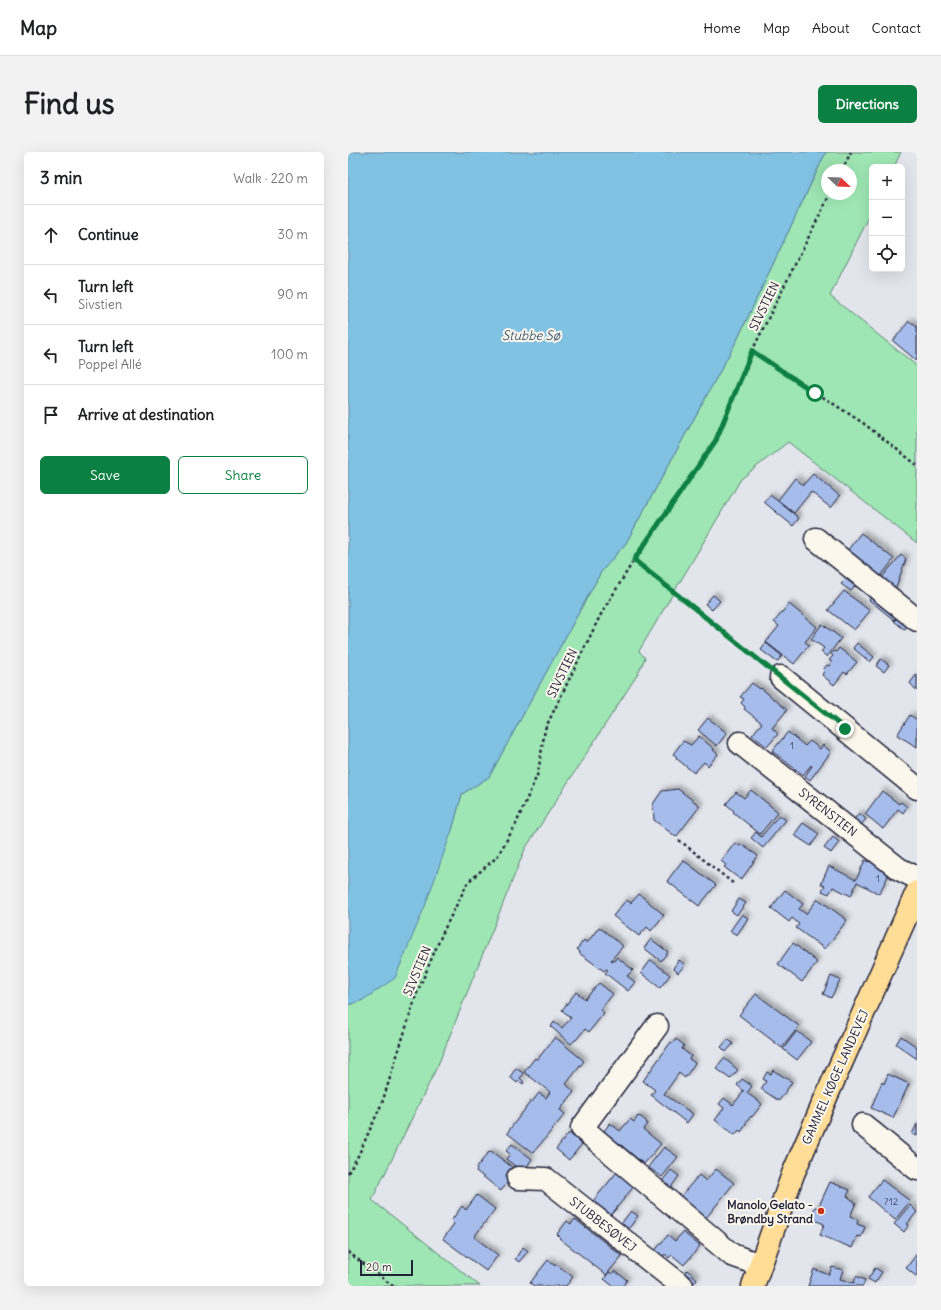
<!DOCTYPE html>
<meta charset="utf-8">
<style>
:root{--surface:#fff;--page:#f2f2f2;--text:#202124;--muted:#757577;--line:#e0e0e0;--accent:#0b8043}
body{margin:0;font-family:Delius,sans-serif;background:var(--page);color:var(--text)}
.controls{position:absolute;right:12px;top:12px;display:grid;overflow:hidden;border-radius:6px;box-shadow:0 4px 16px #0002}
.controls button{width:36px;height:36px;display:grid;place-items:center;padding:0;border:0;border-bottom:1px solid var(--line);background:var(--surface);color:var(--text);font:20px sans-serif}
.compass{position:absolute;left:473px;top:12px;width:36px;height:36px;border-radius:50%;background:var(--surface);box-shadow:0 4px 16px #0002;rotate:113deg}
.scale{position:absolute;left:12px;bottom:10px;width:53px;box-sizing:border-box;padding-left:4px;border:2px solid #22223b;border-top:0;font-size:11px;line-height:14px;white-space:nowrap;color:#22223b;-webkit-text-stroke:3px #fbf7ec;paint-order:stroke}
.stop{position:absolute;width:12px;height:12px;margin:-9px;border:3px solid #0b8043;border-radius:50%;background:#fff}
.stop.end{background:#0b8043;border-color:#fff;box-shadow:0 1px 4px #0008}
.list{margin:0;padding:0;list-style:none}
h2{display:flex;justify-content:space-between;align-items:center;height:52px;margin:0;padding:0 16px;font-size:17px}
h2 small{font-size:13px;font-weight:400;color:var(--muted)}
.list li{display:grid;grid-template-columns:26px 1fr auto;gap:12px;align-items:center;box-sizing:border-box;height:60px;padding:0 16px;border-top:1px solid var(--line)}
.list b{display:block;font-size:15px;white-space:nowrap}
.list p{margin:0;font-size:13px;white-space:nowrap;color:var(--muted)}
.list em{font-size:13px;font-style:normal;color:var(--muted)}
.actions{display:flex;gap:8px;padding:12px 16px}
.actions a{flex:1;padding:9px 0;border:1px solid var(--accent);border-radius:6px;text-align:center;font-size:14px;color:var(--accent)}
.actions .main{background:var(--accent);color:#fff}
.icon{flex:none;width:22px;height:22px;fill:none;stroke:currentColor;stroke-width:2;stroke-linecap:round;stroke-linejoin:round}
.map{position:relative;flex:none;width:569px;height:1134px;overflow:hidden;border-radius:6px}
header{display:flex;align-items:center;gap:24px;box-sizing:border-box;height:56px;padding:0 20px;background:var(--surface);border-bottom:1px solid var(--line)}
header strong{font-size:19px}
nav{display:flex;gap:22px;margin-inline-start:auto;font-size:14px}
.intro{display:flex;align-items:center;justify-content:space-between;box-sizing:border-box;height:96px;padding:0 24px}
h1{margin:0;font-size:28px}
.button{padding:10px 18px;border-radius:6px;background:var(--accent);color:#fff;font-size:14px;font-weight:700}
main{display:flex;gap:24px;padding:0 24px}
aside{flex:1;background:var(--surface);border-radius:6px;box-shadow:0 4px 16px #0002}
.map>svg:first-child{display:block}
</style>
<header>
<strong>Map</strong>
<nav><a>Home</a><a>Map</a><a>About</a><a>Contact</a></nav>
</header>
<div class="intro"><h1>Find us</h1><a class="button">Directions</a></div>
<main>
<aside>
<h2>3 min<small>Walk · 220 m</small></h2>
<ul class="list">
<li><svg class="icon" aria-label="ahead" viewBox="0 0 24 24"><path d="M12 20V5M6 11l6-6 6 6"/></svg><div><b>Continue</b></div><em>30 m</em></li>
<li><svg class="icon" aria-label="left" viewBox="0 0 24 24"><path d="M17 20v-9H6M10 6l-5 5 5 5"/></svg><div><b>Turn left</b><p>Sivstien</p></div><em>90 m</em></li>
<li><svg class="icon" aria-label="left" viewBox="0 0 24 24"><path d="M17 20v-9H6M10 6l-5 5 5 5"/></svg><div><b>Turn left</b><p>Poppel Allé</p></div><em>100 m</em></li>
<li><svg class="icon" aria-label="arrive" viewBox="0 0 24 24"><path d="M6 21V4h12l-3 4 3 4H6"/></svg><div><b>Arrive at destination</b></div></li>
</ul>
<div class="actions"><a class="main">Save</a><a>Share</a></div>
</aside>
<div class="map">
<svg width="569" height="1134" viewBox="0 0 569 1134">
<defs>
<filter id="shadow"><feDropShadow dx="3.5" dy="-3.5" stdDeviation="2" flood-color="#0004"/></filter>
</defs>
<rect width="100%" height="100%" fill="#e2e6ec"/>
<filter id="ink" filterUnits="userSpaceOnUse"><feTurbulence type="fractalNoise" baseFrequency=".025" numOctaves="2"/><feDisplacementMap in="SourceGraphic" scale="8" xChannelSelector="R" yChannelSelector="G"/><feConvolveMatrix kernelMatrix="1 2 1 2 8 2 1 2 1" color-interpolation-filters="sRGB"/></filter>
<g filter="url(#ink)">
<path fill="#9ee6b3" stroke="#608477" fill-rule="evenodd" d="M478 0H553L546 15H524V59L482 144 569 214V391L440 290 393 327 291 499 297 506 291 520 177 697 90 913 24 1048 132 1134H0V853L15 848 104 678 114 642 141 625 253 420 278 391 389 188ZM479 18H503V42H479Z"/>
<path fill="#81c2e2" stroke="#5b829f" d="M0 0H478L389 188 278 391 253 420 141 625 114 642 104 678 77 754 47 826 15 848 0 853Z"/>
<path fill="#a6bdeb" stroke="#22223b" filter="url(#shadow)" d="M561 169 569 175V209L545 189Z
M465 322 492 344 483 356 463 340 446 361 430 348 447 326 455 333Z
M422 343 451 366 445 374 416 350Z
M513 381 546 407 532 425 499 399Z
M553 403 558 407 545 443 530 430Z
M498 427 507 434 503 439 493 432Z
M496 439 522 459 506 478 480 458Z
M526 441 551 461 546 468 521 448Z
M365 443 372 449 364 458 357 452Z
M441 452 469 475 457 490 461 493 446 512 418 490 431 474 426 470Z
M551 464 561 472 557 478 546 469Z
M474 472 493 486 479 505 473 500 476 496 463 487Z
M418 491 434 504 429 510 413 498Z
M509 491 526 505 522 510 505 496Z
M491 496 509 510 499 522 496 520 486 533 474 523 476 519 475 518 479 513 481 514 484 510 481 508 485 504 483 502 486 499 488 500Z
M533 507 541 513 536 520 528 514Z
M569 522V539L562 531Z
M404 531 412 537 413 536 439 558 424 576 430 582 419 595 404 583 414 571 396 557 397 555 393 551 396 547 392 545Z
M562 563 569 568V595L549 583Z
M360 566 379 581 369 594 350 578Z
M440 580 457 594 462 589 472 597 475 593 483 600 462 628 457 624 464 614 463 613 455 623 424 599Z
M351 584 366 597 365 598 370 602 360 614 356 610 346 621 328 606 329 605 325 602 335 589 343 593Z
M330 637 352 654 328 685 306 668 305 652 314 639Z
M403 638 430 660 412 682 385 660 386 659 378 652 388 640 396 646Z
M534 639 551 652 553 650 559 655 555 661 550 657 535 677 517 662Z
M511 661 518 667 512 674 505 669Z
M431 663 438 668 415 696 403 686 408 680 413 685Z
M455 671 471 682 463 694 446 683Z
M485 685 491 690 483 701 476 696Z
M387 691 392 694 393 692 410 704 393 728 376 715 378 713 373 709Z
M335 708 368 733 351 754 319 729Z
M517 708 521 710 522 708 543 718 531 742 509 730 503 744 485 735 481 742 474 739 477 734 473 732 481 714 508 728Z
M437 738 455 752 451 757 458 762 470 747 499 768 477 797 448 776 451 772 444 766 441 770 423 756Z
M291 742 316 763 303 779 299 775 291 784 265 764 278 748 283 751Z
M391 747 398 751 389 763 383 759Z
M394 762 400 766 389 783 382 779Z
M251 775 275 794 263 808 266 809 269 805 285 818 279 824 287 830 280 839 257 821 260 818 258 817 256 819 231 801 232 800 229 797 236 788 239 791Z
M303 787 320 800 313 809 296 796Z
M445 791 469 810 454 830 430 812Z
M303 808 322 823 312 836 293 821Z
M331 808 337 813 330 821 325 816Z
M483 824 492 828 483 846 475 842Z
M251 831 265 842 252 858 256 861 241 880 237 877 228 888H227L223 892 203 875 206 870 214 876 223 866 214 858 228 840 237 847Z
M408 842 451 874 434 896 391 863Z
M449 879 463 890 449 908 435 897Z
M553 884 569 895V907L548 892Z
M207 885 236 909 218 932 226 940 212 958 217 962 185 1001 159 981 183 949 184 950 191 941 198 946 202 940 176 920 187 906 189 908Z
M328 887 336 893 334 897 343 904 341 907 347 911 337 926 331 921 316 942 345 962 339 971 303 943 307 938 295 929 323 890 325 891Z
M380 887 385 892 378 900 373 895Z
M376 906 390 918 382 927 368 916Z
M168 916 176 922 172 926 176 930 175 932 171 929 169 931 162 925Z
M425 918 444 930 431 949 413 937 418 929 415 927 419 920 423 922Z
M540 922 561 932 545 966 523 956 534 930 536 932Z
M394 927 404 934 399 941 414 952 404 965 403 964 397 972 398 973 393 980 391 978 387 983 367 968 376 956 371 952 376 946 385 953 396 939 389 933Z
M290 964 293 965 298 969 299 972 295 977 313 992 296 1012 256 979 262 971 272 979 282 967 286 970Z
M569 972V984L564 982Z
M221 981 234 992 221 1008 208 997Z
M164 992 184 1007 175 1020 158 1007 162 1002 158 999Z
M316 995 330 1005 314 1025 300 1015Z
M143 999 169 1019 153 1039 128 1019 129 1017 128 1016 141 1000 142 1001Z
M368 1017 386 1031 358 1066 332 1045 351 1023 358 1029Z
M323 1018 331 1024 319 1041 310 1034Z
M270 1019 287 1033 263 1063 245 1049Z
M534 1028 562 1049 547 1068 520 1045Z
M482 1030 502 1038 499 1044 508 1051 502 1064 510 1068 509 1072 517 1075 513 1085 509 1084 504 1096 472 1083 476 1072 462 1066 467 1055 470 1056Z
M129 1043 147 1057 126 1085 150 1103 138 1119 95 1087 106 1072 103 1069 114 1054 118 1058Z
M562 1053 569 1060 559 1072 561 1073 556 1080 546 1072Z
M283 1059 290 1064 279 1079 272 1073Z
M227 1067 274 1104 258 1123 211 1086 212 1085 209 1082 219 1069 223 1072Z
M335 1080 352 1094 336 1113 324 1103 321 1106 317 1102 311 1108 304 1102 320 1083 327 1089Z
M175 1095 180 1099 171 1110 167 1107Z
M569 1102V1125L558 1116Z
M200 1108 207 1114 208 1112 225 1125 218 1134H186L182 1131Z
M484 1115 495 1118 492 1127 506 1131 508 1124 517 1128 515 1134H460L466 1117 481 1123Z
M527 1116 534 1120 527 1131 520 1127Z
M339 1118 349 1127 344 1133 333 1125Z
M267 1119 279 1128 275 1134H265L256 1127 261 1120 264 1122Z"/>
<g fill="none" stroke-linecap="round" stroke-linejoin="round">
<g stroke="#22223b" stroke-width="25">
<path id="minor" d="M468 387 569 468
M433 525 569 636
M392 591 551 717 569 726
M309 874 234 976 384 1103 412 1113
M515 973 569 1017
M170 1026 198 1027 334 1134"/>
</g>
<g stroke="#22223b" stroke-width="25">
<path id="major" d="M405 1134 445 1022 479 943 569 740"/>
</g>
<path stroke="#22223b" stroke-width="2.5" stroke-dasharray="3 3" stroke-linecap="butt" d="M494 18 503 0
M404 199 515 271 569 313
M286 408 418 514
M331 688 386 732
M0 1021 10 1004 34 951 69 841 95 780 120 730 149 705 168 672 190 621 197 577 252 464 286 408 368 288 404 199 482 42
M0 1100 45 1134"/>
<use href="#minor" stroke="#fbf7ec" stroke-width="22"/>
<use href="#major" stroke="#ffdd96" stroke-width="22"/>
</g>
</g>
<g fill="none" stroke-linecap="round" stroke-linejoin="round" filter="url(#ink)">
<path stroke="#0b8043" stroke-width="5" d="M467 241 404 199 368 288 286 408 497 577"/>
</g>
<circle fill="#c8321e" stroke="#fbf7ec" stroke-width="1.5" cx="473" cy="1059" r="4"/>
<g text-anchor="middle" dominant-baseline="central" stroke-width="4" stroke-linejoin="round" paint-order="stroke">
<g font-size="10" fill="#434967">
<text x="444" y="593">1</text>
<text x="530" y="726">1</text>
<text x="543" y="1049">712</text>
</g>
<g font-size="12" fill="#22223b" stroke="#fbf7ec">
<text transform="translate(416 154) rotate(-64)">SIVSTIEN</text>
<text transform="translate(214 521) rotate(-64)">SIVSTIEN</text>
<text transform="translate(480 660) rotate(38)">SYRENSTIEN</text>
<text transform="translate(69 819) rotate(-67)">SIVSTIEN</text>
<text transform="translate(487 925) rotate(-66)">GAMMEL KØGE LANDEVEJ</text>
<text transform="translate(255 1072) rotate(38)">STUBBESØVEJ</text>
</g>
<g font-size="12" font-weight="bold" fill="#22223b" stroke="#fbf7ec" text-anchor="end">
<text x="465" y="1052">Manolo Gelato -<tspan x="465" dy="14">Brøndby Strand</tspan></text>
</g>
<g font-size="13" font-style="italic" fill="#435a75" stroke="#fbf7ec">
<text x="183" y="183">Stubbe Sø</text>
</g>
</g>
</svg>
<div class="controls">
<button>+</button>
<button>−</button>
<button><svg class="icon" aria-label="locate" viewBox="0 0 24 24"><circle cx="12" cy="12" r="6"/><path d="M12 2v4M12 18v4M2 12h4M18 12h4"/></svg></button>
</div>
<svg class="compass" viewBox="-18 -18 36 36"><path d="M0-13l5 13h-10z" fill="#e53935"/><path d="M0 13l5-13h-10z" fill="#757577"/></svg>
<div class="scale">20 m</div>
<div class="stop" style="left:467px;top:241px"></div>
<div class="stop end" style="left:497px;top:577px"></div>
</div>
</main>
